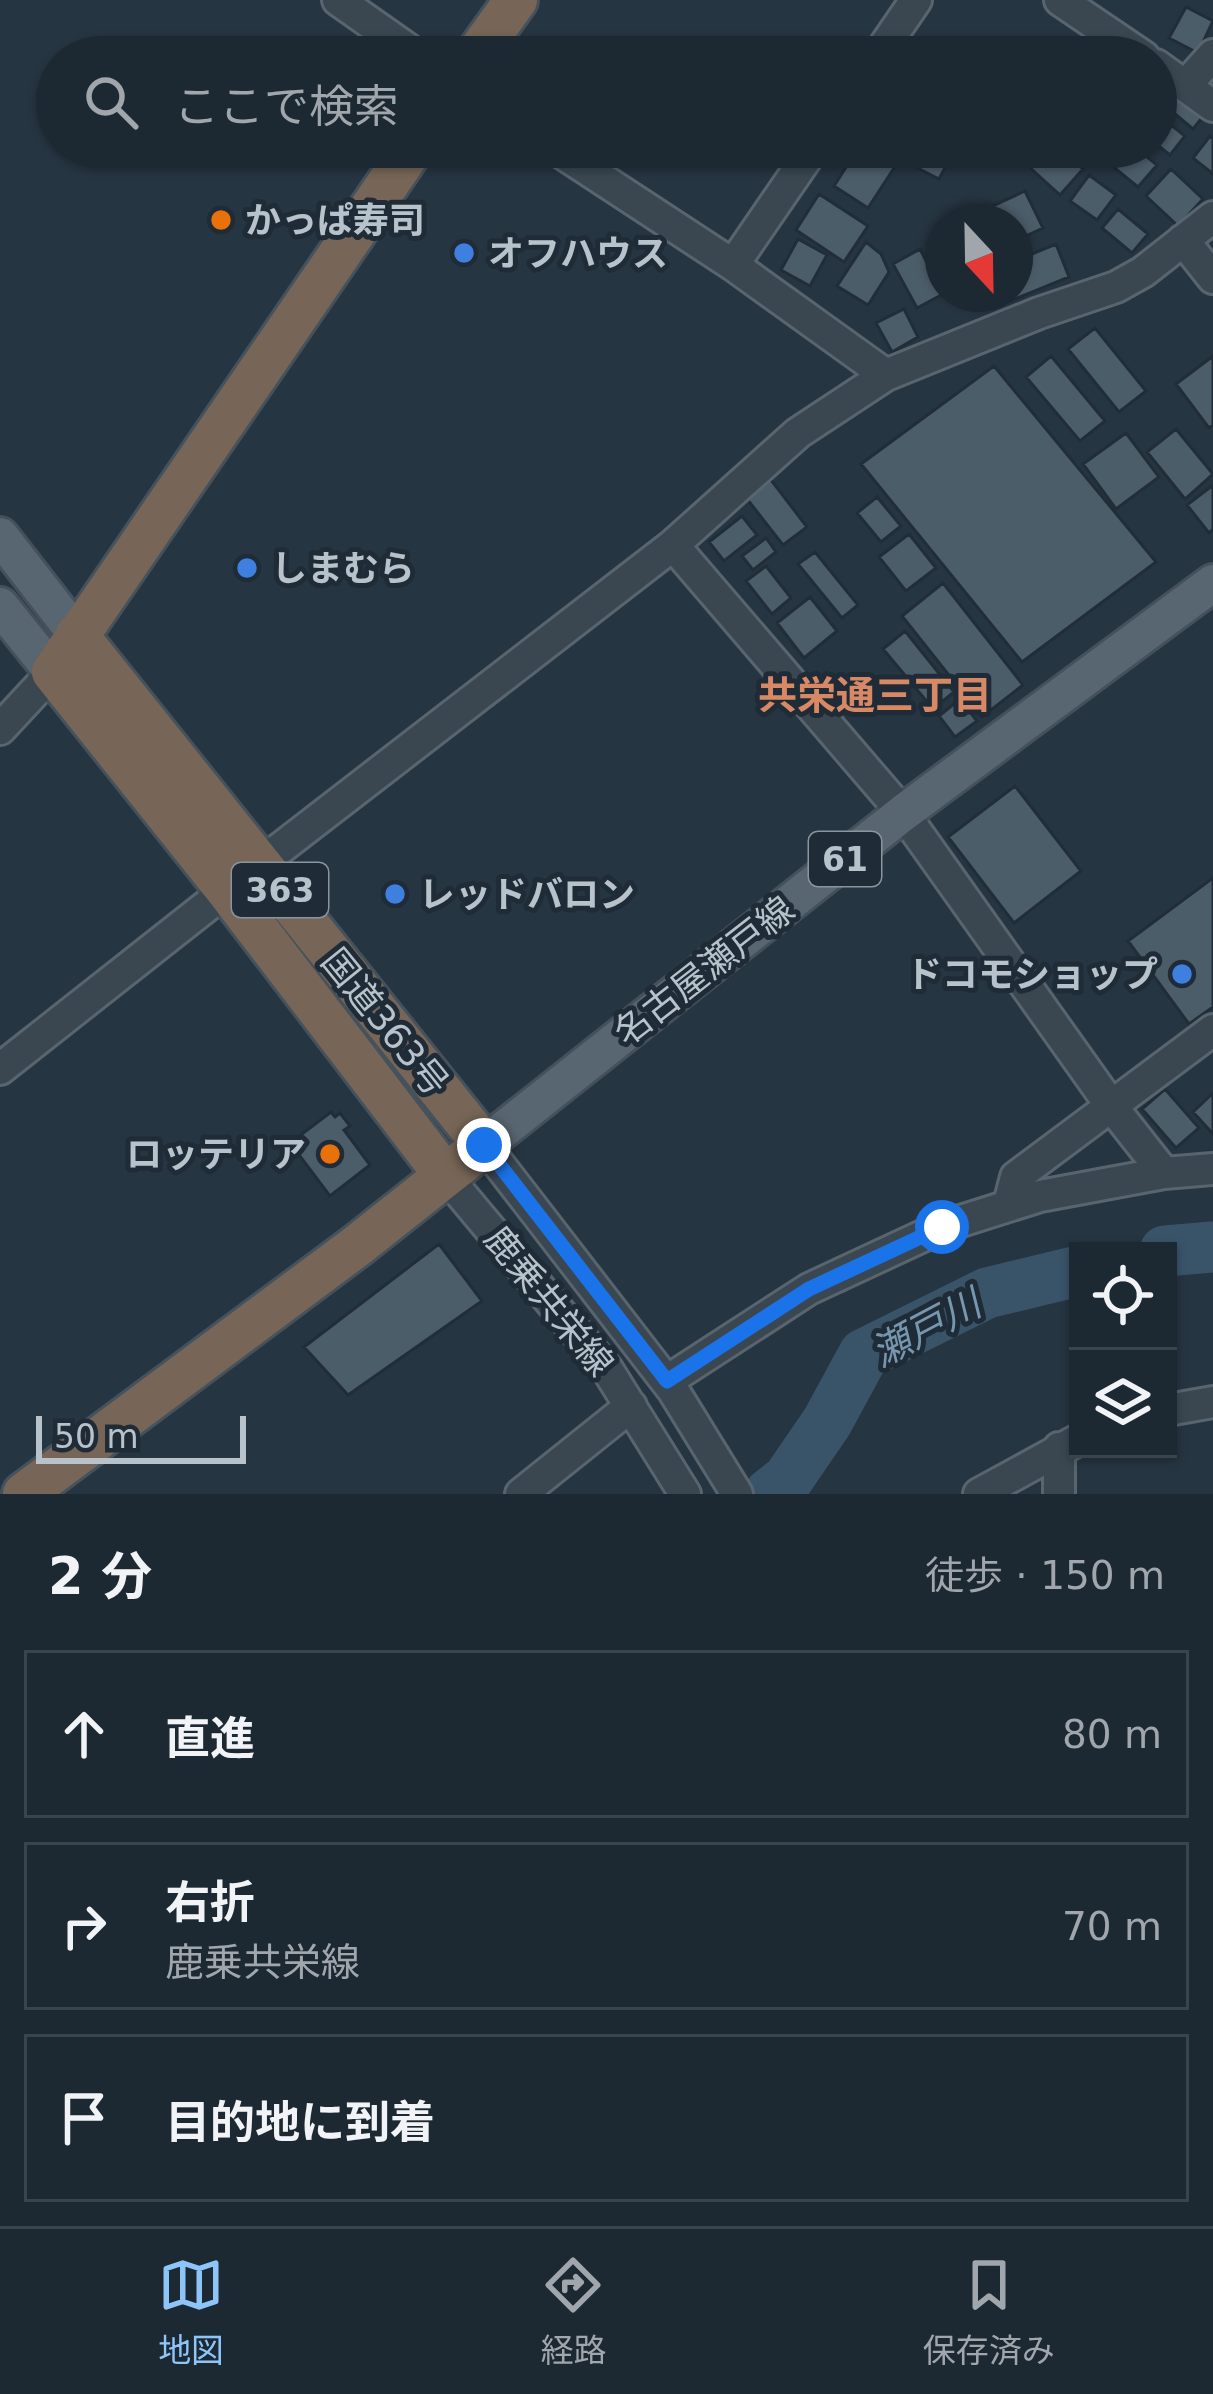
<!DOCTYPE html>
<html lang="ja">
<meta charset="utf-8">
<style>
:root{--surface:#1c2832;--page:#25303a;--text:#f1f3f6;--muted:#a0a6ac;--line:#3a444d;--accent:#8ec5f9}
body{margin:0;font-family:"DejaVu Sans","Noto Sans JP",sans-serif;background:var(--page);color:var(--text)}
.controls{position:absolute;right:36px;bottom:36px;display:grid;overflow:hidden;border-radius:0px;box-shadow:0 3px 9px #0004}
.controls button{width:108px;height:108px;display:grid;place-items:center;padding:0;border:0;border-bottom:3px solid var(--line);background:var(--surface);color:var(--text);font:60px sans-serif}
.compass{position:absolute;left:925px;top:204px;width:108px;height:108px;border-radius:50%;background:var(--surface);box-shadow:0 3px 9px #0004;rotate:158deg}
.scale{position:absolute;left:36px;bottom:30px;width:210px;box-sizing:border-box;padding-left:12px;border:6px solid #b7c2cb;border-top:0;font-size:33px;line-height:42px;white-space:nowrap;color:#b7c2cb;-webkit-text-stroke:9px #1f2c37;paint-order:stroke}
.stop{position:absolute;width:36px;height:36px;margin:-27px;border:9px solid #1a73e8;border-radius:50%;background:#fff}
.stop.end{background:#1a73e8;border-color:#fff;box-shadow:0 3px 12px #0008}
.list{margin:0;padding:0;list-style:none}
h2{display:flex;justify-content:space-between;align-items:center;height:156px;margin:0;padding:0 48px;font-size:51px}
h2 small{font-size:39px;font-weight:400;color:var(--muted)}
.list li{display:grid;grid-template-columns:78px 1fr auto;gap:36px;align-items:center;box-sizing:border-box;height:168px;margin:0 24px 24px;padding:0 24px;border:3px solid var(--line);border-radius:0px}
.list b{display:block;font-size:45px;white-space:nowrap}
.list p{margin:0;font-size:39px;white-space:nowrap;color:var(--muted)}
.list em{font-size:39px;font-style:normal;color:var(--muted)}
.icon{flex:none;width:66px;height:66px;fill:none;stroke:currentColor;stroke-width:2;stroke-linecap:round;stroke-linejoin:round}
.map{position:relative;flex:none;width:1213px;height:1494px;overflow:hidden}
.search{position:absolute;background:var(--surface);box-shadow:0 3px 9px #0004;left:36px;right:36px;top:36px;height:132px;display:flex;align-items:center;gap:30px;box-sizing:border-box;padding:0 42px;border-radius:66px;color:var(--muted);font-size:45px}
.sheet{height:732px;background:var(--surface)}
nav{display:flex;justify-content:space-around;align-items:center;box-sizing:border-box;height:168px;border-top:3px solid var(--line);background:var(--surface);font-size:33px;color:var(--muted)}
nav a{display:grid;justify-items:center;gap:6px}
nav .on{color:var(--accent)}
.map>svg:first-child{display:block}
</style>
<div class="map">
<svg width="1213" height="1494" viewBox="0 0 1213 1494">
<rect width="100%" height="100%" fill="#263542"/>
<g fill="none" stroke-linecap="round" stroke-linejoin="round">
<path stroke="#395469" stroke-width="51" d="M1165 1251 1213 1247
M769 1494 788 1479 827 1422 864 1354 987 1293 1078 1271"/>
</g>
<path fill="#4c5d6a" stroke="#212e39" stroke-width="3" d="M1186 7 1213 21 1198 53 1169 38Z
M1174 88 1205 114 1193 129 1162 103Z
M1156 113 1185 136 1170 155 1156 144Z
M1210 136 1213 138V174L1193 158Z
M859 147H868L896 165 868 208 834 186Z
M896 147H956L939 179 892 155Z
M1043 147H1058L1083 169 1060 195 1027 165Z
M1118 147H1135L1157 165 1138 187 1106 161Z
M1171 169 1203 199 1178 226 1146 196Z
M1089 175 1116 195 1097 220 1070 201Z
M1025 191 1043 228 1015 241V222H972L969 217Z
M819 194 868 226 844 262 796 230Z
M1118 209 1148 234 1132 253 1102 228Z
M798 239 827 255 810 286 781 270Z
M866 242 881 254 889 272 868 305 837 286Z
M1056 244 1069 277 1010 301 1008 294H1015V261Z
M920 249 943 294 917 308 893 264Z
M904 309 918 337 892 352 876 323Z
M1095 328 1146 391 1119 412 1068 349Z
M1051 356 1105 421 1080 441 1026 377Z
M1213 356V425L1209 428 1176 384Z
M994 366 1156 562 1022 662 861 464Z
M1176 429 1213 474 1185 499 1147 452Z
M1126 433 1159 477 1116 509 1083 464Z
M768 476 807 527 783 545 744 495Z
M1213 485V529L1209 533 1187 505Z
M877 497 901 526 881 542 857 513Z
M742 516 757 535 724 561 709 542Z
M909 534 936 568 906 591 879 557Z
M766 538 776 552 753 570 742 556Z
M815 552 858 605 842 618 798 564Z
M766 566 791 598 772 614 746 581Z
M943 583 1023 685 982 717 902 616Z
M810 597 837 631 804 658 777 623Z
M905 631 954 692 933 709 883 649Z
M960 699 977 721 955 737 939 716Z
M1015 786 1081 871 1014 923 948 837Z
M1213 878V1007L1189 1024 1128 941Z
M1165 1089 1199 1128 1176 1148 1142 1109Z
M1213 1093V1134L1193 1112Z
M331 1112 335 1117 340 1113 350 1126 344 1130 370 1165 330 1196 290 1143Z
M439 1244 482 1301 348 1395 304 1347Z"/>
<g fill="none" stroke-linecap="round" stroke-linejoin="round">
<g stroke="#58656f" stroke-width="36">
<path id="minor" d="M338 0 419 57
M1060 0 1144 57
M877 57 916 0
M1156 65 1213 106
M1186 85 1213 55
M553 147 733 265 886 375
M1183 240 1213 278
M733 265 814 147
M673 545 903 813 1112 1107 1164 1173
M0 729 53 672
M260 864 673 545 798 433 886 375 1039 313 1116 287 1143 272 1213 217
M0 1069 227 890
M484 1145 673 1390 737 1494
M445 1175 607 1369 685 1494
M1009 1204 1016 1177 1213 1030
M667 1381 809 1289 942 1227 1040 1196 1164 1173 1213 1169
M1168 1410 1213 1402
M521 1494 631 1406
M979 1494 1078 1440
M1059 1494V1448"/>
</g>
<g stroke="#44505b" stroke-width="42">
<path id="major" d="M0 536 77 635
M0 606 53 672
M484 1145 903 813 1213 583"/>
</g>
<g stroke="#45525c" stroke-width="48">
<path id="highway" d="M475 57 516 0
M413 147 53 672 227 890 445 1175
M24 1494 358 1245 484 1145 77 635"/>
</g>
<use href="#minor" stroke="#3a4751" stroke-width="30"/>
<use href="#major" stroke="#586671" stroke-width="36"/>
<use href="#highway" stroke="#776657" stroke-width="42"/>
</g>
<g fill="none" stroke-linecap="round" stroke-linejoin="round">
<path stroke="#1a73e8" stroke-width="15" d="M484 1145 667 1381 809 1289 942 1227"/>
</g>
<g fill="#e8710a" stroke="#1f2c37" stroke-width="4.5">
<circle cx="221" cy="220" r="12"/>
<circle cx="330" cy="1154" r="12"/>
</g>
<g fill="#3f7fe0" stroke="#1f2c37" stroke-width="4.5">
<circle cx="464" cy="253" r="12"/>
<circle cx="247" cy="568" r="12"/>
<circle cx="395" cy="894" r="12"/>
<circle cx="1182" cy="974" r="12"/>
</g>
<g text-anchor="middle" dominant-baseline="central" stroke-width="10" stroke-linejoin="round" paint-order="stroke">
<g fill="#1f2c37" stroke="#89959f" stroke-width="3">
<rect x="809" y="832" width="72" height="54" rx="9"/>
<rect x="232" y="863" width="96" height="54" rx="9"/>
</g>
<g font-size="33" font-weight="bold" fill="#b7c2cb">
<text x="845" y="859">61</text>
<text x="280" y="890">363</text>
</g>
<g font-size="36" font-weight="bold" fill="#b7c2cb" stroke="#1f2c37" text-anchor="start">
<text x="245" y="220">かっぱ寿司</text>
<text x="488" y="253">オフハウス</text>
<text x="271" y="568">しまむら</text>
<text x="419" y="894">レッドバロン</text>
<text x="1158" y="974" text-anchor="end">ドコモショップ</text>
<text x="306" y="1154" text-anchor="end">ロッテリア</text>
</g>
<g font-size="36" fill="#b7c2cb" stroke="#1f2c37">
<text transform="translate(704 971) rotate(-38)">名古屋瀬戸線</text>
<text transform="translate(385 1022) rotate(51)">国道363号</text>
<text transform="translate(549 1301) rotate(51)">鹿乗共栄線</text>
</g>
<g font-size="39" font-weight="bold" fill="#d78966" stroke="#1f2c37">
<text x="875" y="695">共栄通三丁目</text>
</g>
<g font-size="39" font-style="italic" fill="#7796af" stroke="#1f2c37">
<text transform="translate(926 1328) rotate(-28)">瀬戸川</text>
</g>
</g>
</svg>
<div class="controls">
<button><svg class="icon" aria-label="locate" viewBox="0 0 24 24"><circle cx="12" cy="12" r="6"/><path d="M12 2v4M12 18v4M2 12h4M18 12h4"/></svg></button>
<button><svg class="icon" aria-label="layers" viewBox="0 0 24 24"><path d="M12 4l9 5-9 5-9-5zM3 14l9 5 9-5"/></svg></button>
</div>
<svg class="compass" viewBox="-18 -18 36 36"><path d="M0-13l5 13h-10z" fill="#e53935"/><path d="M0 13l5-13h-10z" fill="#a0a6ac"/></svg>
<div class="scale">50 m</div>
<div class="stop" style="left:942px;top:1227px"></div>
<div class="stop end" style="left:484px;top:1145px"></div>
<div class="search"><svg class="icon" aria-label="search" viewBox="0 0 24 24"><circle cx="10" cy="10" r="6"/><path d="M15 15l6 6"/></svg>ここで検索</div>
</div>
<section class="sheet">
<h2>2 分<small>徒歩 · 150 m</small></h2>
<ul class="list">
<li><svg class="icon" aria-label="ahead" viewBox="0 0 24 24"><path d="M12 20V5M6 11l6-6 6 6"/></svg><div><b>直進</b></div><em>80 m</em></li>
<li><svg class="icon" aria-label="right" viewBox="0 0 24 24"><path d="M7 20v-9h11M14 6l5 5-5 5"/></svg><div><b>右折</b><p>鹿乗共栄線</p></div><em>70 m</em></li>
<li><svg class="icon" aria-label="arrive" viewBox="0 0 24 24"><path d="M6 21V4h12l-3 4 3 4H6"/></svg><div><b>目的地に到着</b></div></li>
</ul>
</section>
<nav>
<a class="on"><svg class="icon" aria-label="map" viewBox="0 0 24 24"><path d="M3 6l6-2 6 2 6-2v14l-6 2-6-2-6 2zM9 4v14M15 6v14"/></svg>地図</a>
<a><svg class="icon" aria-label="directions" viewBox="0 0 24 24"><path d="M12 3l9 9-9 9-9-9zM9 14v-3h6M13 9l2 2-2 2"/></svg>経路</a>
<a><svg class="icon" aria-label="saved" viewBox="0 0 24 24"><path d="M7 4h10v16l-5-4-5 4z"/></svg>保存済み</a>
</nav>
